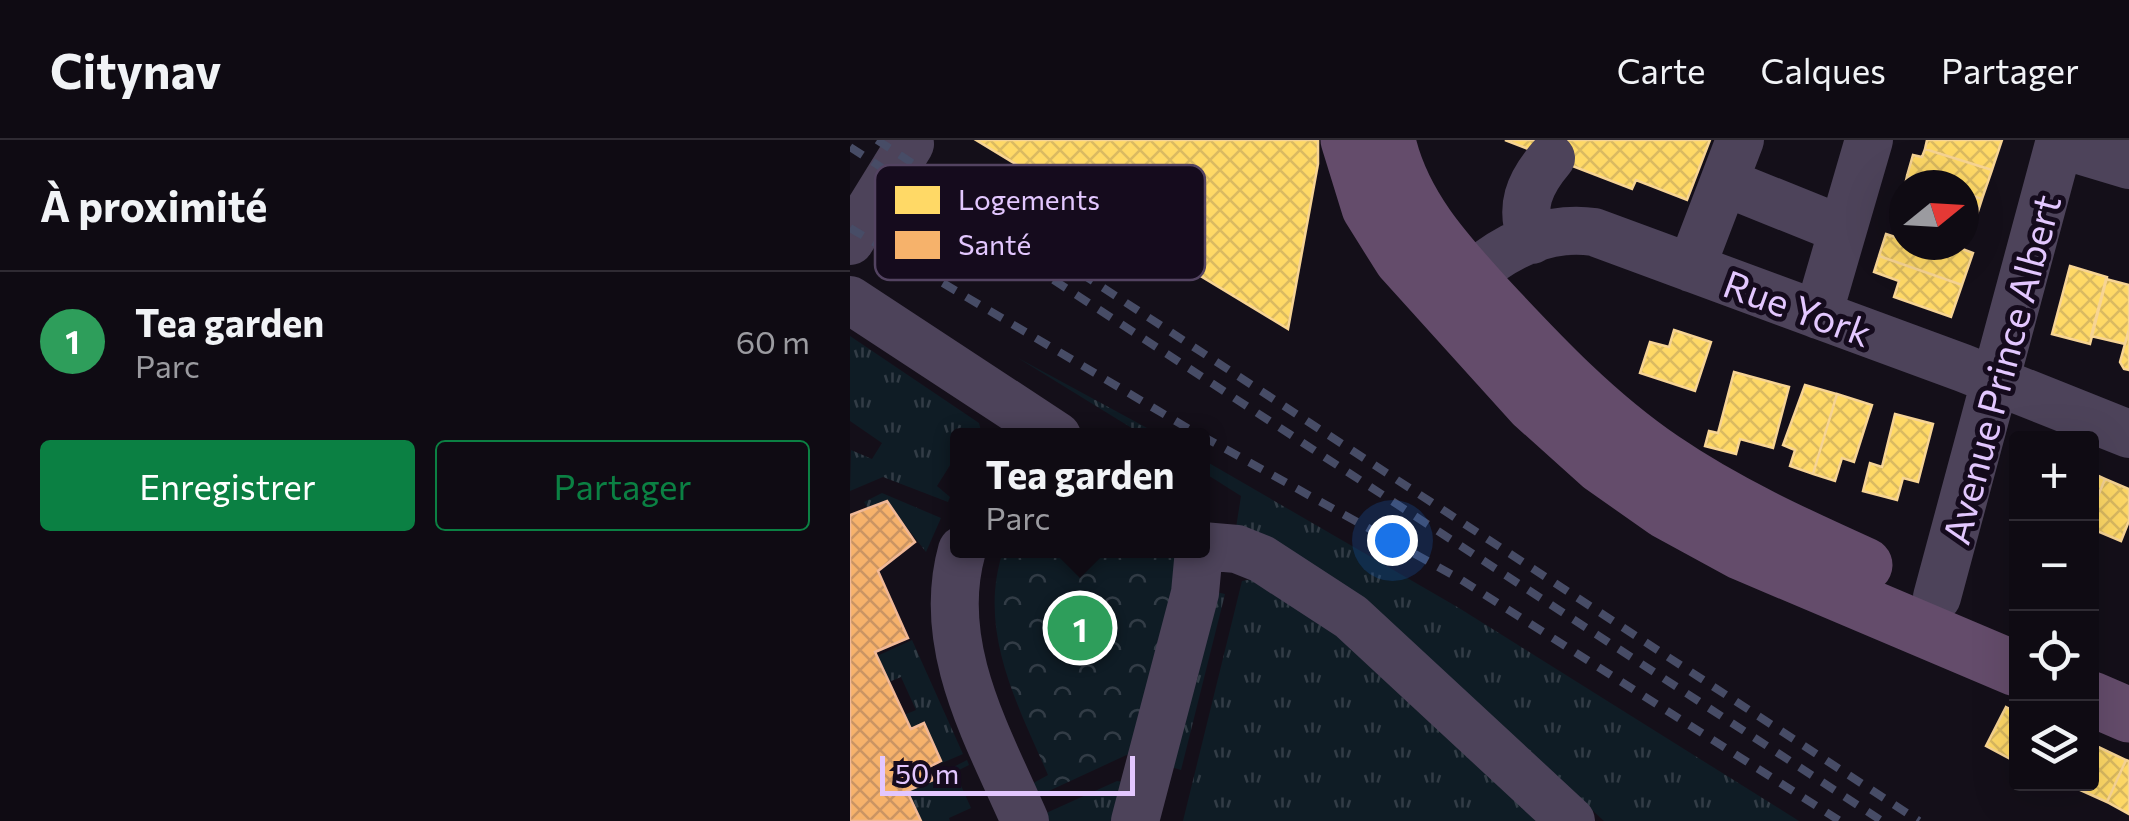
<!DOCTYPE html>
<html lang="fr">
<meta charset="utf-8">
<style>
:root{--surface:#0f0b13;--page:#18141c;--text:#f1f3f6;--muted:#9b9ba0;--line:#2f2b33;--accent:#0b8043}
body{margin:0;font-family:Commissioner,sans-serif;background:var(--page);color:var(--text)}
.controls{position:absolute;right:30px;bottom:30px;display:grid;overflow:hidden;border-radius:10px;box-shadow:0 10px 40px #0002}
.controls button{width:90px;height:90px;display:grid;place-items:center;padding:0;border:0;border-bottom:2px solid var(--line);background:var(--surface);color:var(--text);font:50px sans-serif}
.compass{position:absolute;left:1039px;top:30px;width:90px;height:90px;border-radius:50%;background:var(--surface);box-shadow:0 10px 40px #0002;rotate:72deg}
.scale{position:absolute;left:30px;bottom:25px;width:255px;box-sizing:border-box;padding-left:10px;border:5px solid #e3c7ff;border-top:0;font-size:28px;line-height:35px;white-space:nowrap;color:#e3c7ff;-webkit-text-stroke:8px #150b1d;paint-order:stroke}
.you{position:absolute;left:542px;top:400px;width:35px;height:35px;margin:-25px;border:8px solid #fff;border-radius:50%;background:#1a73e8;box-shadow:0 0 0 15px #1a73e833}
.badge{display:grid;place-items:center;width:65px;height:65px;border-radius:50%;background:var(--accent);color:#fff;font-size:32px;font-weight:700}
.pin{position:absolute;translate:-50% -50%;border:5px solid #fff;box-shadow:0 2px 10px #0006}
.popup{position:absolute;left:100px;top:288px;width:260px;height:130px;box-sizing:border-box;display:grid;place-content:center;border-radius:10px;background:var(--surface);filter:drop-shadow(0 2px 8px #0005);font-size:32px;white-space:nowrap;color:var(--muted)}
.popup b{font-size:38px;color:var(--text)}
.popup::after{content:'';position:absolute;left:50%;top:100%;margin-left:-20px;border:20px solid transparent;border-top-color:var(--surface)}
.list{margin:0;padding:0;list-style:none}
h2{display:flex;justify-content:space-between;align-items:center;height:130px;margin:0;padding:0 40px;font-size:42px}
h2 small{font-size:32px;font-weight:400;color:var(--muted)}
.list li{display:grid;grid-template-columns:65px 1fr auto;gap:30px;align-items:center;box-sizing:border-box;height:140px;padding:0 40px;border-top:2px solid var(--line)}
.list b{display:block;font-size:38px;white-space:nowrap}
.list p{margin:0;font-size:32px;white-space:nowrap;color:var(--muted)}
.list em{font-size:32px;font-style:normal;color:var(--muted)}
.actions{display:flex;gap:20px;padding:30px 40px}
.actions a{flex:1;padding:22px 0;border:2px solid var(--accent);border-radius:10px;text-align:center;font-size:35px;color:var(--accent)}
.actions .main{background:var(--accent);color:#fff}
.icon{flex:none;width:55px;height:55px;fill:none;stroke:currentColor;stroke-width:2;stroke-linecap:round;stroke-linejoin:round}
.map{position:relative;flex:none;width:1279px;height:681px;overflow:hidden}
header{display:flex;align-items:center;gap:60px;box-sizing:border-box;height:140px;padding:0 50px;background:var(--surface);border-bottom:2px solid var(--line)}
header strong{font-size:48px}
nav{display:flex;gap:55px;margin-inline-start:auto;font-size:35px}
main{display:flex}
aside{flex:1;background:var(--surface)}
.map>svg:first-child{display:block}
</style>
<header>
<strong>Citynav</strong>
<nav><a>Carte</a><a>Calques</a><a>Partager</a></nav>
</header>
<main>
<aside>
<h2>À proximité<small></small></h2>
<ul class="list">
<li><span class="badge" style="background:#2e9e5b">1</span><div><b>Tea garden</b><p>Parc</p></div><em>60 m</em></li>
</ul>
<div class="actions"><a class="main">Enregistrer</a><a>Partager</a></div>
</aside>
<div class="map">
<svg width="1279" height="681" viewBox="0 0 1279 681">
<defs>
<pattern id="grass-tufts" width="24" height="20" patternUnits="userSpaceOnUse" patternTransform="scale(2.5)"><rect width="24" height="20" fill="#0f1c25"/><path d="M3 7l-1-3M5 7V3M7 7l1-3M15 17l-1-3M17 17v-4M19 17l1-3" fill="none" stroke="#323c46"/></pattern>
<pattern id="park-crowns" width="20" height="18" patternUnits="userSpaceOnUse" patternTransform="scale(2.5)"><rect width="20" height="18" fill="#0f1c25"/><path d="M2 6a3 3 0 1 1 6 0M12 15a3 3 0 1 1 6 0" fill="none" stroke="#323c46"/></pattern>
<pattern id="homes-cross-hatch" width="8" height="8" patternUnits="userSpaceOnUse" patternTransform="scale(2.5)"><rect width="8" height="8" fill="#ffd966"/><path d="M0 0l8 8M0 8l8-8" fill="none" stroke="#daba61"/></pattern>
<pattern id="health-cross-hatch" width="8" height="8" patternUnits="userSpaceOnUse" patternTransform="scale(2.5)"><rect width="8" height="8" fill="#f6b26b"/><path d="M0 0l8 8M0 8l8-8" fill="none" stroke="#ca9463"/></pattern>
</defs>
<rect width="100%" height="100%" fill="#140f19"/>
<path fill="url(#grass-tufts)" d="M0 196 129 283 132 295 108 296 107 314 87 346 100 357 98 362 33 337 0 351 1 310 22 319 32 303 0 281Z
M168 218 310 295H293Z
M352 319 609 468 949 681H754L535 480 386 388 391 356 353 332Z
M32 353 91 378 76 412 37 362 19 370 14 362Z
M408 438 499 504 689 681H333L392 441Z
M366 452 375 454 331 630 321 627Z
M62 500 113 614 92 623 74 584 61 589 54 575 66 570 51 537 39 542 27 516Z
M117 620 119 625 105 632 121 668 99 678 100 681H71L57 651Z
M267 641 274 642 265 681H190L194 674Z"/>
<path fill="url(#park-crowns)" d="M330 410 332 416 283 612 188 656 178 646 198 635C167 563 127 491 153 411Z"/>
<path fill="url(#homes-cross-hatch)" stroke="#f7d494" stroke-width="2.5" d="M126 0H468V24L438 189Z
M655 0H860L837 60 786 40 782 49Z
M1077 0H1152L1142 30 1075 9Z
M1075 9 1142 30 1132 59 1114 53V45H1087L1057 36 1063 15 1072 17Z
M1057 36 1087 45H1055Z
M1114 53 1132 59 1122 90 1114 87Z
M1036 94 1054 100V105H1102L1123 113 1112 145 1029 116Z
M1029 116 1112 145 1101 177 1044 157 1049 141 1024 132Z
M1220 126 1257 137 1240 204 1202 194Z
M1256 139 1279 145V189L1275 204 1241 196Z
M1279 189V230L1274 229 1270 222Z
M824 190 861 202 845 251 790 233 800 202 819 207Z
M884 232 939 247 923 308 890 299 886 314 855 306 859 291 868 293Z
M955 245 987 254 963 334 940 326 945 310 933 305Z
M987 254 1022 265 1004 322 992 318 985 341 963 334Z
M1045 274 1083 284 1068 342 1053 338 1047 360 1013 351 1020 323 1032 327Z
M1242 333 1255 339 1242 371Z
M1255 339 1279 349V381L1271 401 1242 389V371Z
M1156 567 1166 572V622L1136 606Z
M1242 604 1276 620 1257 662 1217 644H1242Z
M1276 620 1279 621V674L1257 662Z"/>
<path fill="url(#health-cross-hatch)" stroke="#f0b897" stroke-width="2.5" d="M37 361 65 402 28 431 58 498 25 512 61 589 74 583 91 621 77 628 83 640 57 651 71 681H0V375Z"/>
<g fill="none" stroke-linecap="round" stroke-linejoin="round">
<path stroke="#4d435a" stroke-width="48" d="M1209 4 1279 25
M874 42 976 83
M682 100C669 67 679 44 701 18
M0 101 60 4
M841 128 890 0
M619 138C653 107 697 85 744 92L1113 228 1279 294
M0 160 207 296
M968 175 1019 0
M352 406 387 409 412 419 501 477 721 681
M112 410C85 506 138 596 175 681
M1087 457 1210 0
M285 681 345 453 349 410"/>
<path stroke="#644c6b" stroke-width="55" d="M498 0 519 68 551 119 683 265 751 326 815 371 892 413 1166 529
M538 0C552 64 596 112 639 159 693 217 747 274 813 319 876 362 946 394 1015 425
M1242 559 1279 575"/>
<path stroke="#474c66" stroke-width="8" stroke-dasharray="15 12" stroke-linecap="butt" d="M27 0 1069 681
M0 7 1032 681
M0 88 351 296
M352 296 610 439 990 681"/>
</g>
<g text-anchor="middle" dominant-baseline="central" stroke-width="10" stroke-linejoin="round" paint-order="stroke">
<g font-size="38" fill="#e3c7ff" stroke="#150b1d">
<text transform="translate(948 167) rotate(20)">Rue York</text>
<text transform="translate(1150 229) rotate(-75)">Avenue Prince Albert</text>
</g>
</g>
<rect x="25" y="25" width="330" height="115" rx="15" fill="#150b1d" stroke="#534361" stroke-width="2.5"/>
<rect x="45" y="46" width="45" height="28" fill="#ffd966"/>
<rect x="45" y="91" width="45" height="28" fill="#f6b26b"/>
<g font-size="28" fill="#e3c7ff">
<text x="108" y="70">Logements</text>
<text x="108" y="115">Santé</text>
</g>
</svg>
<div class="controls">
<button>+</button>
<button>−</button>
<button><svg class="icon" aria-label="locate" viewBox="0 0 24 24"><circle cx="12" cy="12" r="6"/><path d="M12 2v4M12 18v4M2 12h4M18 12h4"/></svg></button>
<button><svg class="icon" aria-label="layers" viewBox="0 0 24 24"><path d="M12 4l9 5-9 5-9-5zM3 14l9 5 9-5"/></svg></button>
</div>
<svg class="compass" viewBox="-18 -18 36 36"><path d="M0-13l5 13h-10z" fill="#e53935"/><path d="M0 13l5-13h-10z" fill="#9b9ba0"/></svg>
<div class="scale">50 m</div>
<div class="you"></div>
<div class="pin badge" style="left:230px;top:488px;background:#2e9e5b">1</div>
<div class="popup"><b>Tea garden</b>Parc</div>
</div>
</main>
